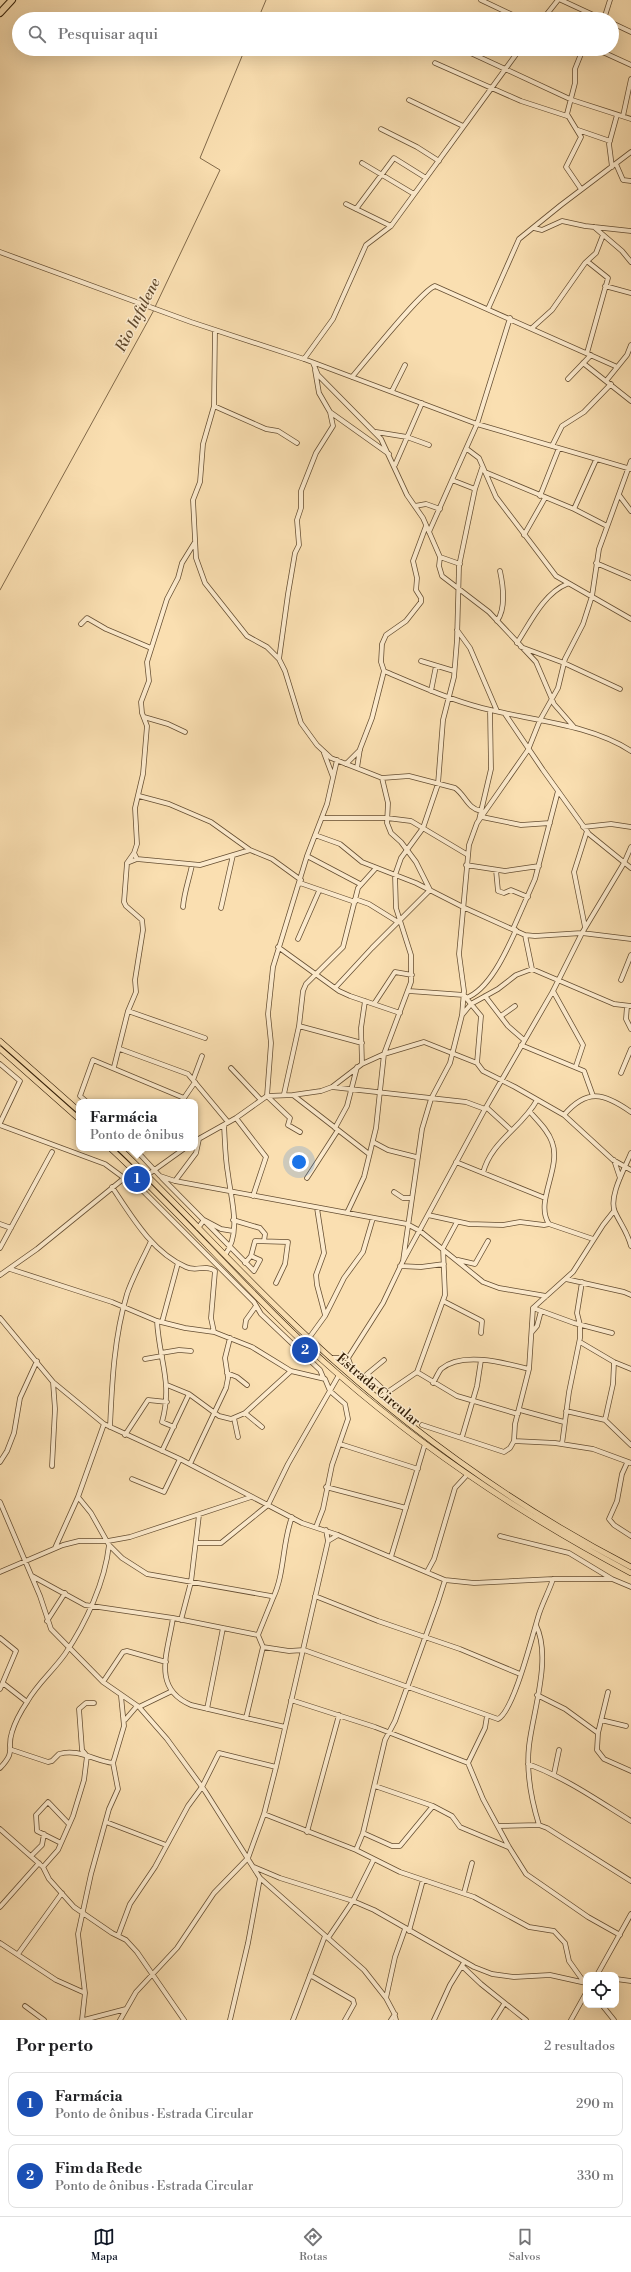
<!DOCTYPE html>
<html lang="pt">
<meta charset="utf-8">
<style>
:root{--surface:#fff;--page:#f2f2f2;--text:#202124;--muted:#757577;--line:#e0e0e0;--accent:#111827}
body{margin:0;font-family:"Libre Bodoni",serif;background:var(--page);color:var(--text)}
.controls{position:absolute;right:12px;bottom:12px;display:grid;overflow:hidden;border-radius:8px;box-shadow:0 4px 16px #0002}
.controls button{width:36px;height:36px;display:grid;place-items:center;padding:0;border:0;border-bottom:1px solid var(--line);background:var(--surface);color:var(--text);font:20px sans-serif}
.you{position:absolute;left:299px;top:1162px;width:14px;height:14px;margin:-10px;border:3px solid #fff;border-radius:50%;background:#1a73e8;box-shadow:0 0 0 6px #1a73e833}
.badge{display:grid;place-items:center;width:26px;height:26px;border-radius:50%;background:var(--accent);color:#fff;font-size:13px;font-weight:700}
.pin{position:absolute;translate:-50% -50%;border:2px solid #fff;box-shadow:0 1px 4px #0006}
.popup{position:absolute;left:76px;top:1099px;width:122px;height:52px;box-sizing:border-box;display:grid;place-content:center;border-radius:8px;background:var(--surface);filter:drop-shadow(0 1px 3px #0005);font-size:13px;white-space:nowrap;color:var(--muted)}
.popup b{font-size:15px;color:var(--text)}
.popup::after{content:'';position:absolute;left:50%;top:100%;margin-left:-8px;border:8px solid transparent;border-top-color:var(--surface)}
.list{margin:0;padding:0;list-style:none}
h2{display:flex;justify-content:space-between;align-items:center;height:52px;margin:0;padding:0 16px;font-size:17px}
h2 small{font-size:13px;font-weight:400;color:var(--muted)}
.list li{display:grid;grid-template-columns:26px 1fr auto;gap:12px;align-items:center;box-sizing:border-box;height:64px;margin:0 8px 8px;padding:0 8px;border:1px solid var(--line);border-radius:8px}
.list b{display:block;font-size:15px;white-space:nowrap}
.list p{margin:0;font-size:13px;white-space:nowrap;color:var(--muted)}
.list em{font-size:13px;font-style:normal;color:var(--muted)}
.icon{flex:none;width:22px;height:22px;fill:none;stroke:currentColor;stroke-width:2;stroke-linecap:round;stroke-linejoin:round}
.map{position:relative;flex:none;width:631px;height:2020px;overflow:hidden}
.search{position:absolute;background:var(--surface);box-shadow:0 4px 16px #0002;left:12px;right:12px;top:12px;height:44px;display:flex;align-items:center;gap:10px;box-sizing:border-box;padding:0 14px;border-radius:22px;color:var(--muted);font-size:15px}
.sheet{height:196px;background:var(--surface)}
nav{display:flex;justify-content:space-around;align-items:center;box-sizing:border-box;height:56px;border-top:1px solid var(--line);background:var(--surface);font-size:11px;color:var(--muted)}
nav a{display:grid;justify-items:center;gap:2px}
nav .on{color:var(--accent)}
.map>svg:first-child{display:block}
</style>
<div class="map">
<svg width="631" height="2020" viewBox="0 0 631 2020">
<rect width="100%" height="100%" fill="#fadfb1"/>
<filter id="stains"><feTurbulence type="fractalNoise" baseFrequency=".005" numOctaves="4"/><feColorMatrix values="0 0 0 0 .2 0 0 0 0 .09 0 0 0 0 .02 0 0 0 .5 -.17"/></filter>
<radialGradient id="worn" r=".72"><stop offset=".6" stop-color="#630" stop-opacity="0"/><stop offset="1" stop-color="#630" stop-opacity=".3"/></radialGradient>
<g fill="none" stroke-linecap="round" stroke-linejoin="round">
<path stroke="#826a4a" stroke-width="1" d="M258 19 266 0
M155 307 220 170 200 158 245 49
M0 590 154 310"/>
<g stroke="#654e32" stroke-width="5.5">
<path id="minor" d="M481 0 521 19
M561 0 602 19
M543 19 558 0
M604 19 610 0
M612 23 631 32
M462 49 572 100 631 119
M596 49 631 65
M435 63 521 101 567 116
M409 100 463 126
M623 116 631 79
M381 129 417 147 439 161
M578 130 610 141
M362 163 414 194
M616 164 623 180 631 181
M612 167 609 144 617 115
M581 189 566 167 581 137 567 114 575 83V69L583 49
M346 204 391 226
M356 209 394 158 426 178
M594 227 622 251 631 262
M534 228 542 230 562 221 585 226 631 231
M0 252 191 322 304 359 477 424 631 469
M605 286 631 293
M488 309 519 239 561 205 631 152
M532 328 552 310 585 263 596 253 603 235
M215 330 214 406 203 444 200 482 193 500 196 558 205 583 247 636 267 647 279 659 285 671 301 723 317 745 331 758 382 778 409 776 455 788C466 796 467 808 481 811
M587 353 608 278 588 262
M304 359 333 319 366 245 391 226 520 49
M313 363 318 375 381 439 407 495 423 518 440 557 460 564
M583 363 631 401
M352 377C365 362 422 290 435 286L615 366
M568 379 591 355
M606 381 627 355 631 345
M392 391 405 365
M214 406 266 429 278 431 297 443
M330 412 389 454
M376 432 407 437 429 445
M552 446 562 426 584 412 611 384
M467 449 479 458 496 497 556 576 631 619
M395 465 422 403
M485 472 574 509 607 526
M452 480 477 424 510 318
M619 495 631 511
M540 496 559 448
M415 506 426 504 440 509
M574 509 596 460
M429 532 452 480 475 489
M524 535 545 498
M440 557 439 566 442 576 489 612 536 662 554 704 574 727
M596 563 631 578
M497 621C506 609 503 585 500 571
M81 624 87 618 106 629 151 648
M457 630 470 648 497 711
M517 643C530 623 544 593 567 584
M521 647 564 663 620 689
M279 659 288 594 295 553 299 545 297 520 301 508V491L316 453 333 426 330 412 319 393 315 370
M421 661 454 671
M384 671C417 685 448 699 482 708 528 720 591 724 631 751
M431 691 436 666
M505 714 543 770 589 834 631 868
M144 717 168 724 185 732
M324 753 333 777
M346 764 360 750
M357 768 360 749 372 718 384 671 381 662 382 644 386 635 406 621 421 602V598L416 590 417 578 413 561 426 526
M139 796 169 804 211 822 250 850 272 859 301 880
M482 817 521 825 550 823
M322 818H387L411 821 468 855
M479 820 491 769 490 710
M583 827 611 824 631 827
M315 835 340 844 362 862 416 883 465 908 525 935 535 936 582 933 631 939
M307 856 360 884
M137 859 134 853 137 844 135 808 143 774 147 726 142 713 141 702 149 681 147 662 167 599 178 578 182 563 195 542
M127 863 137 859 200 865 250 850
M466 865 505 871 539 866
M496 870 498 891 504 893 511 890 528 897
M300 883 355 902
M355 899 369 904 398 922
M183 907C184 892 189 880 192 865
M221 908 233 855
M585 927 574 872 587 831
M513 929 535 879 558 791
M525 935 532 969
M298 939 319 891
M278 947 339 991 350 996 400 1013
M621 980 631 955
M335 988 372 948 430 890 416 862 401 842 391 833 387 823 388 803 382 778
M409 991 464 995 466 998 481 1016 477 1063
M553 991 583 1045 576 1066
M485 996 508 1026 524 1040
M466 998C489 990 506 952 516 930
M374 1004 395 972 412 975
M627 1006 626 1019 631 1029
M128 1011 205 1038
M462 1015 471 1004 498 989 516 975 532 969 614 1004 631 1006
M501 1016 515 1006
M299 1026 362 1043
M521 1045 584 1071 593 1096
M120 1049 188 1074 228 1122
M0 1064 20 1081 0 1123
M362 1064 361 1028 365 1001
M114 1067 128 1011 136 992 135 980 143 930 142 920 126 906 124 902 127 863 134 853
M231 1068 261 1100
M621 1073 631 1049
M193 1080 202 1056
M332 1087 466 1102 485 1109
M284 1094 299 1026 303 991 306 984 343 947 358 888 376 868
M293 1095 321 1091 332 1087 362 1064 384 1054 424 1042 477 1063 483 1071 515 1087 564 1115 613 1160 631 1170
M267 1096 271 1043 268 1014 273 967 307 856 327 804 337 760
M267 1096 290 1118 288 1125 300 1132
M87 1102 80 1096 93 1060 184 1098 195 1082
M486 1107 511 1130
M530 1112C538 1121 548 1130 552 1142 562 1168 534 1202 549 1224
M564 1115C587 1088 604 1093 631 1112
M236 1118 266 1157 253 1196
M0 1125 105 1164 124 1178
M224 1125C225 1141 225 1158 228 1174 231 1200 242 1232 225 1255
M335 1128 347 1106 357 1067
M195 1141 236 1118 267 1096 293 1095 369 1154
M373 1142 388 1150 416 1157
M134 1148 160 1176 175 1181 407 1224 420 1231 483 1282 499 1288 546 1296
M631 1153C625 1168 608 1197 615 1212 621 1225 627 1231 631 1246
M614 1160 620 1178
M456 1162 545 1198
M483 1173C491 1141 522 1128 537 1100
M127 1175 254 1302 261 1314 320 1370 323 1377
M146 1176 185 1148
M162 1178 254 1271 260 1260 251 1256
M307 1178 338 1130
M175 1181 196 1153 199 1139
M112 1187C132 1217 152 1252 186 1267 196 1272 205 1264 215 1271L211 1318 214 1332
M394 1192 403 1198H411
M317 1208 324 1253 316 1275 317 1285 325 1315
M347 1213 364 1177 376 1128 384 1054 411 982V955L396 908 395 875 401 858 423 828 438 784 443 720 454 677 457 640 459 566 475 489 482 468
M428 1215 469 1224 503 1225 520 1222 544 1225 549 1224 593 1239
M233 1220 260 1228 265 1234 264 1241
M0 1224 11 1228
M198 1228 204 1220 221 1229 233 1231
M0 1248 52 1152
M458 1260 475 1264 488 1241
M403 1261 422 1129 431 1099 450 1063 462 1015 464 991 459 954 469 845 477 823 528 750 540 720 558 688 565 659 583 624 592 596 599 549 631 461
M245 1263 251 1256 255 1241 288 1242 285 1264 276 1283
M400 1266 421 1267 444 1264
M10 1269 112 1302 157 1321 185 1328 214 1332 252 1347 291 1371 325 1379 330 1391 345 1404 348 1419 332 1465 323 1509 316 1527
M0 1275 37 1249 133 1171
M566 1279 624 1292 631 1295
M443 1301 482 1321 481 1333
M533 1308 574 1323 612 1333
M0 1318 53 1382 104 1424 180 1459 302 1523 338 1535 445 1580 474 1583 553 1579H612L631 1587
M157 1321C159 1360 173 1382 162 1422L174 1427
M162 1322 178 1263
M245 1327 246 1320 256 1306
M532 1332 537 1326 541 1311
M309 1338 325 1316 344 1278 363 1252 373 1218
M580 1342 614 1362 631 1369
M161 1353 179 1350 191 1351
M331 1358H348
M348 1358 383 1303 403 1261 485 1109 553 991 582 933 624 863 631 847
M348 1358 355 1378
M145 1359 162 1356
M384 1360 367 1374 386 1392
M417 1372 457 1396 518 1414
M227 1373 237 1377 247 1385
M433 1383C436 1378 438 1373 441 1369 462 1351 505 1363 529 1369
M167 1385 189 1394 219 1416 231 1419 245 1413 291 1371
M379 1398 417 1372 445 1295 443 1248 457 1222
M520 1410 564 1422
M566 1411 605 1420 631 1445
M245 1413 262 1427
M234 1418 238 1437
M605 1420 613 1384 614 1362
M422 1425 504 1452 510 1448 514 1441 515 1424 529 1369 533 1308 573 1272 603 1225 614 1211
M110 1427C112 1383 114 1337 127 1294 133 1276 143 1259 151 1241
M125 1435 148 1400 167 1402
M462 1437 477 1386 481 1360
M514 1441 555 1443 593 1449 631 1463
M340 1444 418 1469
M562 1444 569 1392 580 1338V1325L577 1313 582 1282
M162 1451 189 1394
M0 1462 7 1451 14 1433 20 1398 37 1361
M627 1463 622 1474 617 1501 609 1519 614 1525 631 1536
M190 1464 226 1388 228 1378 225 1358 230 1338
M52 1466 55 1409 53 1382
M132 1479 164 1492 180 1459
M326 1487 406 1508
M78 1497 91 1513 109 1545 122 1558 147 1574 271 1596 273 1598 258 1635
M0 1502 40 1596 51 1629 103 1682 139 1707 167 1739 205 1791 260 1878 364 1970 386 1998 394 2013 396 2020
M500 1536 569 1553 612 1579
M328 1541 338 1535
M197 1543H221L268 1505 288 1464 339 1375
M55 1548 78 1497 104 1424
M391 1557 425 1444
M0 1572 63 1545 79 1541H108L130 1537 251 1497
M427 1572 434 1559 455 1488 467 1475
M32 1576 85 1605 173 1618 258 1635 263 1647 246 1718
M315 1596 378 1621 460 1649 520 1674
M273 1598C285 1573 282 1543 292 1517
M173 1618C168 1652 151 1688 191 1705L285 1727
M181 1620 191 1582 199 1515
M47 1621 65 1593
M536 1625C552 1658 533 1711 529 1746 526 1773 531 1799 539 1825
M0 1638 16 1651 0 1689
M263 1647 289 1651 304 1650 498 1719C514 1711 533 1633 539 1614 543 1602 549 1591 553 1579
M103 1682 123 1652 127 1651 166 1662
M4 1684 27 1702
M608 1692 598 1733 597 1750 604 1759 631 1771
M537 1695 565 1709 598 1733
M291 1700 375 1727 468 1763 483 1799 509 1847 526 1874 588 1917 620 1935
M139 1707 170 1692
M207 1709 223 1628
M125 1720 137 1706
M601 1720 626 1726
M12 1750 48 1762 52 1761 59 1754C78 1748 95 1761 113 1763
M468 1763 485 1728 487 1716
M528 1764C566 1778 597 1800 631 1821
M0 1768C17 1750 6 1750 12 1732 15 1722 21 1711 27 1702 37 1684 53 1671 65 1654 86 1623 105 1582 109 1545
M554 1774 559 1750
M375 1786 433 1806 452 1816 460 1827 508 1847
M264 1814 356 1850 400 1872 474 1897 529 1927 554 1931 565 1943 569 1961 584 1982
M106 1822 166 1845
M498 1826 539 1825 547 1828 631 1881
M0 1829 43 1867 49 1879 74 1907 112 1933 126 1940 137 1952 184 2020
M307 1832 339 1715
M363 1833 392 1846H400L433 1806
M61 1843 37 1831 36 1815 48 1802 68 1823
M356 1850 363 1833 385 1740 395 1721 438 1602 445 1580
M32 1855 42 1845 44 1834
M43 1867 58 1850 73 1816 84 1780 87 1756 82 1750 79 1709 86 1703H94
M254 1867 280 1878 353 1901 374 1910 474 1967 492 1974 514 1977 550 1975 586 1983
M464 1893 472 1863
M0 1907 39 1863
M409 1931 423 1880
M118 1936 130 1904 155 1867 188 1806 202 1787 219 1753 276 1767
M328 1938 353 1901 374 1859
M0 1943 56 1980 85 1993
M18 1954 62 1893
M462 1966 481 1984 526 2020
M310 1975 353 2000 354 2004 345 2020
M597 1975 631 1914
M616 1979 631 1981
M386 1998 395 1957 405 1929
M602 2005 614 2020
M25 2006 44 2020
M82 2020 85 1993 78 1934 91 1874 109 1809 118 1789 113 1763 124 1726 121 1696
M84 2020 126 2009
M120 2020 136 1992 177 1948 214 1893 248 1858 264 1814 276 1767 328 1541 326 1530
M230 2020 248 1943 260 1878
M293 2020 325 1936
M391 2020 395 2014
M434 2020 450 1985 463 1964
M494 2020 504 2004
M571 2020 586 1993"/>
</g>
<g stroke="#331e07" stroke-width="6">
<path id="major" d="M0 1041 79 1111
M0 1049 79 1119
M110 1148C189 1221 258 1305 339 1375 429 1453 527 1518 631 1573
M119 1148C184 1210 244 1278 310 1339 406 1428 515 1507 631 1567"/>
</g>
<g stroke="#331e07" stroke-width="8">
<path id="highway" d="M0 13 12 0"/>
</g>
<use href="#minor" stroke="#fceacc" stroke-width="4"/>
<use href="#major" stroke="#fadfb1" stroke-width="5"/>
<use href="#highway" stroke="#fadfb1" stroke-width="6"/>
</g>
<g text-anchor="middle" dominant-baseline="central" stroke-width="3" stroke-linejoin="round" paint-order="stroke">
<g font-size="14" fill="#331e07" stroke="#fceacc">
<text transform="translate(378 1390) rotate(40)">Estrada Circular</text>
</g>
<g font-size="15" font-style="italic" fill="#614a2e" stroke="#fceacc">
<text transform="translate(138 315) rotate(-63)">Rio Infulene</text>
</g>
</g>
<rect width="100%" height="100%" filter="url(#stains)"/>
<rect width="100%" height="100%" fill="url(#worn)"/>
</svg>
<div class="controls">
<button><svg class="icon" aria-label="locate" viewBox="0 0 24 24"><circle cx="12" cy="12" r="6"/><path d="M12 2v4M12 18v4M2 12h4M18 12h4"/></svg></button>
</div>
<div class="you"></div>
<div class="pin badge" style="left:137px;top:1179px;background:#1a4fb4">1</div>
<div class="popup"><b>Farmácia</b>Ponto de ônibus</div>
<div class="pin badge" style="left:305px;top:1350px;background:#1a4fb4">2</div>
<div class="search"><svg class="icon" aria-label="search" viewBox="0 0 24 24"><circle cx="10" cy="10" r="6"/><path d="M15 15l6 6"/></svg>Pesquisar aqui</div>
</div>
<section class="sheet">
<h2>Por perto<small>2 resultados</small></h2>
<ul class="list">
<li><span class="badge" style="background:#1a4fb4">1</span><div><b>Farmácia</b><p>Ponto de ônibus · Estrada Circular</p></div><em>290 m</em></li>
<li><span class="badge" style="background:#1a4fb4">2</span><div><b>Fim da Rede</b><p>Ponto de ônibus · Estrada Circular</p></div><em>330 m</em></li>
</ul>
</section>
<nav>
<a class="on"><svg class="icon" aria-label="map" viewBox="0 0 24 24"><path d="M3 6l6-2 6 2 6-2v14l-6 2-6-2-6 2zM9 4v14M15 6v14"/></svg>Mapa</a>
<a><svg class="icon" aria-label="directions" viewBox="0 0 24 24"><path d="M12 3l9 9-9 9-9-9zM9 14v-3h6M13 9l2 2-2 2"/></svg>Rotas</a>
<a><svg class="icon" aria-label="saved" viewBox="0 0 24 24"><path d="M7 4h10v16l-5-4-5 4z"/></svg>Salvos</a>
</nav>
